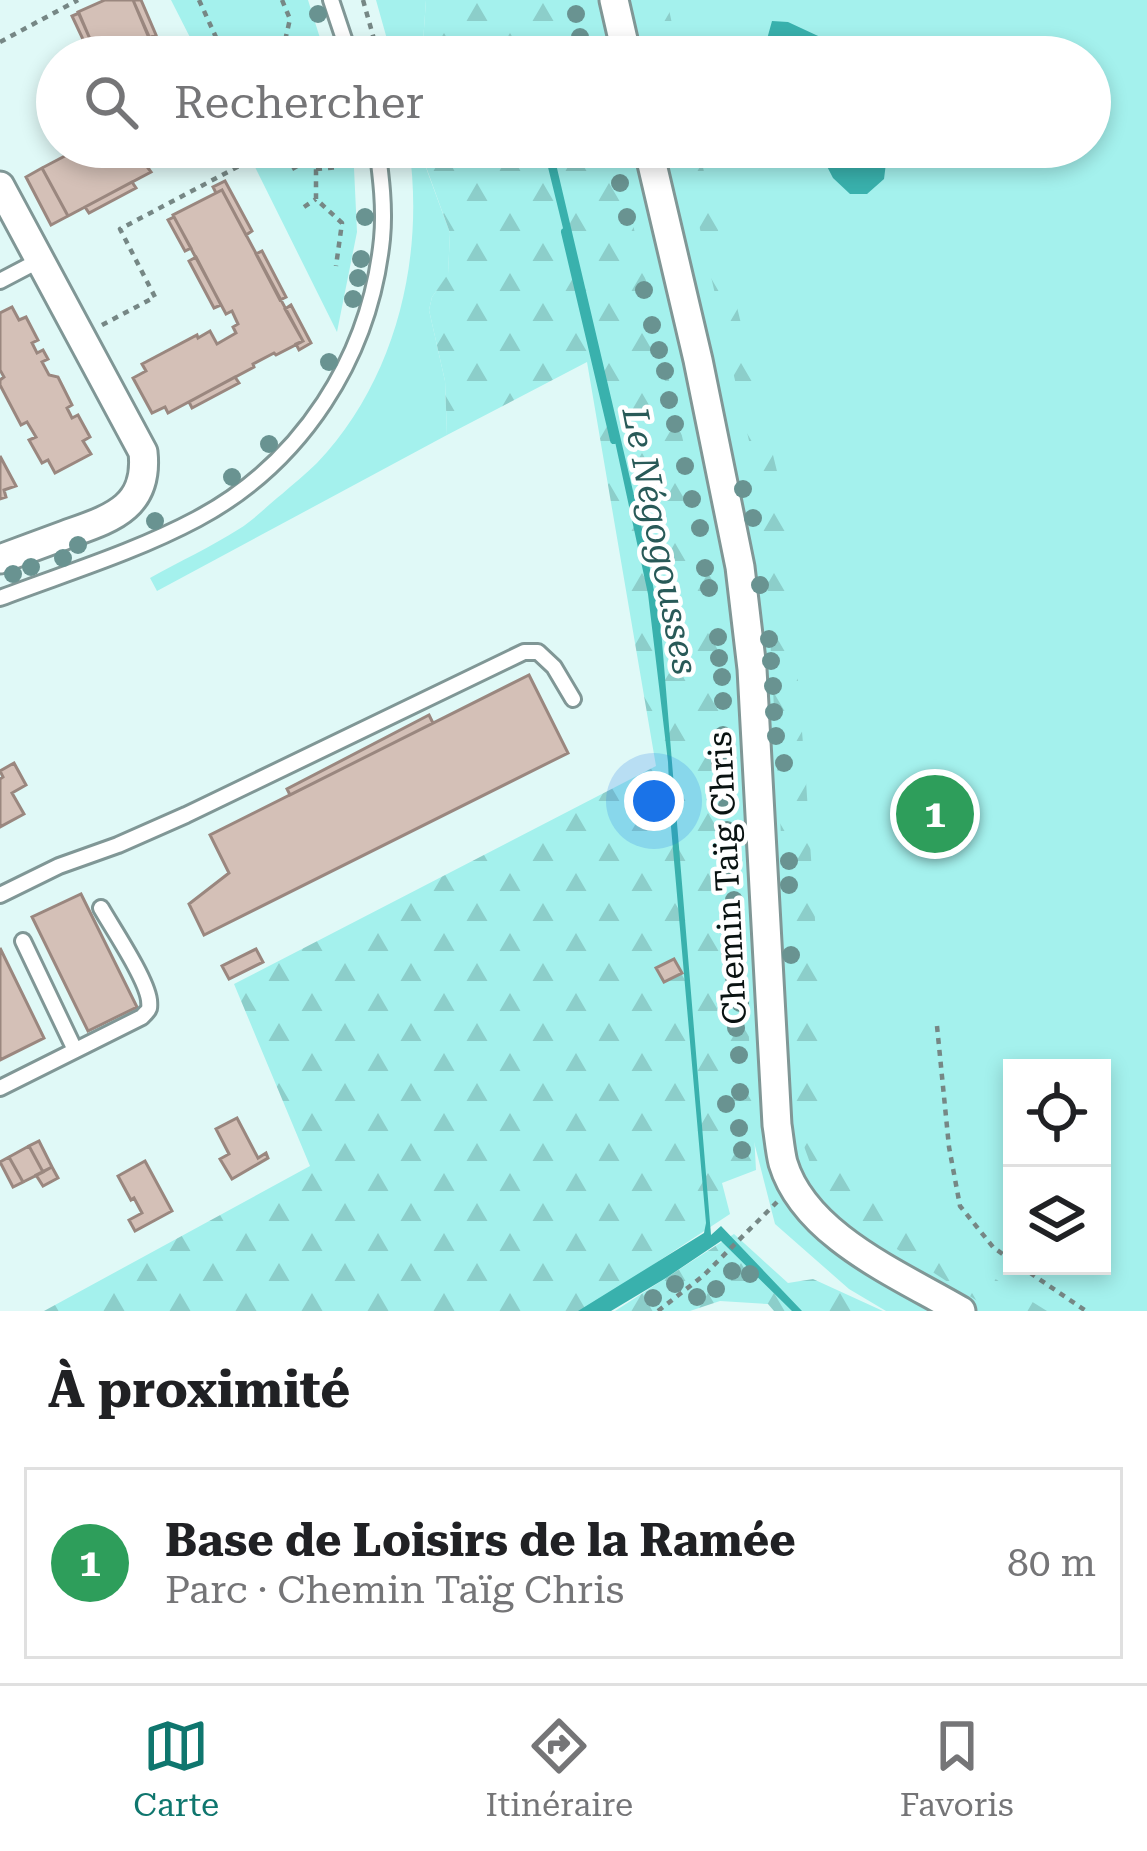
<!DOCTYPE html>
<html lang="fr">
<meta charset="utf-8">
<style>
:root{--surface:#fff;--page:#f2f2f2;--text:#202124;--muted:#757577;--line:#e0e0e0;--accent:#0f766e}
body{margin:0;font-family:"Roboto Serif",serif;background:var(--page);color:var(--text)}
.controls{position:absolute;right:36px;bottom:36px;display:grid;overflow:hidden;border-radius:0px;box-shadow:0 6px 18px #0003}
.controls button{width:108px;height:108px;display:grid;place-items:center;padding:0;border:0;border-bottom:3px solid var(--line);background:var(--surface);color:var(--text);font:60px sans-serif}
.you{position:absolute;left:654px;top:801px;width:42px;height:42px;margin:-30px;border:9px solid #fff;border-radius:50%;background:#1a73e8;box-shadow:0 0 0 18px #1a73e833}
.badge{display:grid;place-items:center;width:78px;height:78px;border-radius:50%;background:var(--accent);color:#fff;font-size:39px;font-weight:700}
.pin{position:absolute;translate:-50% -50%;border:6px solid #fff;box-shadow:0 3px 12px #0006}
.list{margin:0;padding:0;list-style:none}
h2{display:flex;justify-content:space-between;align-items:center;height:156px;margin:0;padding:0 48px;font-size:51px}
h2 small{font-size:39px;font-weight:400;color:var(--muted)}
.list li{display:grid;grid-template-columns:78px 1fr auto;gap:36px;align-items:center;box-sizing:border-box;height:192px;margin:0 24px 24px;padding:0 24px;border:3px solid var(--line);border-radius:0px}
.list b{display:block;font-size:45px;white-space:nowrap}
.list p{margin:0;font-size:39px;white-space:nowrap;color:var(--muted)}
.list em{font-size:39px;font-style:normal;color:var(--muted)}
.icon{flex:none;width:66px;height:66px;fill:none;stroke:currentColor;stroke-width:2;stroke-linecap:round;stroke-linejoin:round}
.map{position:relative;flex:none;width:1147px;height:1311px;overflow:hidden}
.search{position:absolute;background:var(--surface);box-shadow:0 6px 18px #0003;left:36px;right:36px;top:36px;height:132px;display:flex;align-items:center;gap:30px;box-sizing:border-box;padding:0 42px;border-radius:66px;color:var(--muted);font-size:45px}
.sheet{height:372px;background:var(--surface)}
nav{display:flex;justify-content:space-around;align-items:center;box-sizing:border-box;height:168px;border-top:3px solid var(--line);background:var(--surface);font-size:33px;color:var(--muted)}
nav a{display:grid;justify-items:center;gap:6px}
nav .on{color:var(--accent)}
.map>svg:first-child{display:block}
</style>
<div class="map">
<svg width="1147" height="1311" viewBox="0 0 1147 1311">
<defs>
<pattern id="forest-firs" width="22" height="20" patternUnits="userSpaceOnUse" patternTransform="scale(3)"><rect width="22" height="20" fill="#a4f1ed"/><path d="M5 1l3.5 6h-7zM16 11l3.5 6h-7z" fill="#8cceca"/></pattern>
</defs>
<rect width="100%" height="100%" fill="#e0f9f7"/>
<path fill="#a4f1ed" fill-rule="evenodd" d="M171 0H308L326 57H200Z
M376 0H426L422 57H392Z
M578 0H1147V1311H886L849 1289 775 1224 753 1138 610 147H1090V57H590ZM1012 1068H1102V1266H1012Z
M245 147H353L357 232 337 332Z
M409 147H423L425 165 450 233 448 275 432 297 429 310 445 381 447 435 157 591 150 578C180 561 211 547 239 529 255 519 268 505 282 494 293 484 306 474 317 463 396 380 425 258 409 147Z"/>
<path fill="url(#forest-firs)" d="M426 0H582L595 57H422Z
M646 0H667L679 57H660Z
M423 147H615L704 531 724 650 733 738 756 1170 722 1183 730 1214 583 1311H44L310 1166 234 984 656 766 587 362 447 435 445 381 429 310 432 297 448 274 450 233 425 164Z
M681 147H698L783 496 806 781 830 1150 873 1203 1047 1311H993L844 1215 817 1182 797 1127 765 544 753 458Z
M734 1234 788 1283 813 1279 883 1311H774L768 1304 720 1301 690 1311H615Z"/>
<path fill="#39b1ad" d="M772 21 788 22 844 48 902 49 909 57H767L764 50Z
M543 147H552L645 542 661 629 711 1235 721 1226 802 1311H792L721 1241 666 1278 611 1311H578L704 1233 706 1223 671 827 668 762 648 594 611 423Z
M817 147H888L884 179 867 194H850L833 178Z"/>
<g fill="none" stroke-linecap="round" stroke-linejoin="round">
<path stroke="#39b1ad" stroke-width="8" d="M565 232 614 440"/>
</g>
<path fill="#d4c0b7" stroke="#9a877f" stroke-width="3" d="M105 0H133L158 57H98L78 12Z
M133 0H141L156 35 149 38Z
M79 13 93 46 87 48 72 16Z
M82 147H197V148L170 162 168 157 148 168 151 172 68 216 42 168Z
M42 168 68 216 51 225 26 177Z
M225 181 252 231 246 235 222 190 216 193 213 187Z
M132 182 136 188 89 213 85 207Z
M222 190 303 341 276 355 274 353 253 364 254 367 168 413 165 407 152 413 133 378 146 371 142 364 197 335 198 338 210 331 217 344 236 333 233 327 238 324 232 311 226 314 173 215Z
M174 217 191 248 185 251 168 220Z
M262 251 286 297 280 300 256 254Z
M196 257 221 305 214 308 189 261Z
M291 305 311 343 299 350 296 344 303 341 285 309Z
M12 307 19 320 26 317 38 340 32 343 37 353 43 350 48 359 42 362 49 375 58 377 72 405 67 408 72 418 78 415 90 437 83 441 91 454 55 473 48 460 42 463 29 440 36 437 27 422 21 425 0 385V380L4 377 0 370V313Z
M235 377 239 383 192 408 189 402Z
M0 456 16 486 4 490 6 497 0 499Z
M529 675 568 753 204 935 189 904 229 873 210 835Z
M429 715 433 723 290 795 287 789Z
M14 763 26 785 12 793 24 814 0 827V779L3 777 0 771Z
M81 894 137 1007 88 1031 32 917Z
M0 948 44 1038 0 1060Z
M256 949 263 962 229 979 222 966Z
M674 959 682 973 664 982 656 968Z
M237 1118 258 1158 266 1153 268 1158 232 1179 220 1159 229 1154 216 1129Z
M39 1141 52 1167 43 1172 29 1146Z
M29 1146 43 1172 23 1182 9 1157Z
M9 1157 23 1182 13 1187 0 1162Z
M145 1161 172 1211 135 1231 129 1220 142 1213 134 1198 131 1200 118 1176Z
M52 1167 58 1178 43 1186 36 1175Z"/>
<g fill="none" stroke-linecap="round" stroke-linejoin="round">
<g stroke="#809796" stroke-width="20">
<path id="service" d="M331 0 350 57
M0 281 40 260
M0 598C66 573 135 552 197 519 302 463 370 357 382 239 385 208 381 177 377 147
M0 895 59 866 118 845 186 815 524 652H538L554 667 573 699
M23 941 75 1050
M0 1088 142 1017C149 1009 150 1011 149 1000 146 978 113 929 101 908"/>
</g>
<g stroke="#809796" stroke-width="33">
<path id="minor" d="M614 0 627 57
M648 147 698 360 740 567 752 669 777 1125C779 1137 780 1151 783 1163 805 1236 900 1275 961 1311
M0 186 143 452C149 509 109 519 65 535 43 543 22 551 0 559"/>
</g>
<path stroke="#768785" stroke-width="4.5" stroke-dasharray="6 6" stroke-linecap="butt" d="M199 0 225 57
M282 0 290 19 284 45 289 57
M363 0 379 57
M0 42 78 0
M307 147 316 169V199L342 223 336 266
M292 169 312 158
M316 169 339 167
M304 207 316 199
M102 325 155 297 120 229 275 147
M937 1026 949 1147 960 1206 993 1247 1012 1261
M1020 1266 1086 1311
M658 1311 703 1276 777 1202"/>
<use href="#service" stroke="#fff" stroke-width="14"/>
<use href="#minor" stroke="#fff" stroke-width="27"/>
</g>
<g fill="#699391">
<circle cx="318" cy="14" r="9"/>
<circle cx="576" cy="14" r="9"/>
<circle cx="580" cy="37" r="9"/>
<circle cx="328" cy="47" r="9"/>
<circle cx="620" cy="183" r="9"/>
<circle cx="365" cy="217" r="9"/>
<circle cx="627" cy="217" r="9"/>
<circle cx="361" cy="259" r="9"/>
<circle cx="358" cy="278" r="9"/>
<circle cx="644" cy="290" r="9"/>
<circle cx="353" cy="299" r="9"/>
<circle cx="652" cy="325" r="9"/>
<circle cx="659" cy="350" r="9"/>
<circle cx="329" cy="362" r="9"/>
<circle cx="665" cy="371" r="9"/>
<circle cx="669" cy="400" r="9"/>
<circle cx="675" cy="424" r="9"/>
<circle cx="269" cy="444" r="9"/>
<circle cx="685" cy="466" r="9"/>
<circle cx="232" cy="477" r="9"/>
<circle cx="743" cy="489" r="9"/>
<circle cx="692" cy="499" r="9"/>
<circle cx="753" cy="518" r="9"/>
<circle cx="155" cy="521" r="9"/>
<circle cx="700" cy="528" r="9"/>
<circle cx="78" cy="545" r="9"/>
<circle cx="63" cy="558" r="9"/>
<circle cx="31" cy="567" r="9"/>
<circle cx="705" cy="568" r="9"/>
<circle cx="13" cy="574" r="9"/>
<circle cx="760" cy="585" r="9"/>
<circle cx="709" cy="588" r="9"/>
<circle cx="718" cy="637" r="9"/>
<circle cx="769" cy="639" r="9"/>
<circle cx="719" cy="658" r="9"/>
<circle cx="771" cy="661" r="9"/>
<circle cx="722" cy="677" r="9"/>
<circle cx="773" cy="686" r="9"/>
<circle cx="723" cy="701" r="9"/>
<circle cx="774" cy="712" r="9"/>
<circle cx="723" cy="735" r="9"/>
<circle cx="776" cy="736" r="9"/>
<circle cx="784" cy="763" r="9"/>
<circle cx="720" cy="764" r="9"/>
<circle cx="726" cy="782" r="9"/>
<circle cx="727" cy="806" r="9"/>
<circle cx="727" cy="830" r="9"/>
<circle cx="729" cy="852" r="9"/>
<circle cx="789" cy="861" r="9"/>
<circle cx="725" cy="874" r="9"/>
<circle cx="789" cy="885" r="9"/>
<circle cx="734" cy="900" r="9"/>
<circle cx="733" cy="924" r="9"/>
<circle cx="730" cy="952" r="9"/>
<circle cx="791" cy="955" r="9"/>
<circle cx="734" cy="978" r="9"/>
<circle cx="740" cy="1003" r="9"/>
<circle cx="736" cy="1028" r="9"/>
<circle cx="739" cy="1055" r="9"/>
<circle cx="740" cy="1092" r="9"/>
<circle cx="726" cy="1104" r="9"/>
<circle cx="739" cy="1128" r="9"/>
<circle cx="742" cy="1150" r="9"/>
<circle cx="732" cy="1271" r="9"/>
<circle cx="750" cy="1274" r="9"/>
<circle cx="675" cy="1284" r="9"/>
<circle cx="716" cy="1289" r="9"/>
<circle cx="697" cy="1297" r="9"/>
<circle cx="653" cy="1298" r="9"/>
</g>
<g text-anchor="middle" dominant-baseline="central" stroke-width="9" stroke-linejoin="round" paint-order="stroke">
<g font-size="33" fill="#091211" stroke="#fff">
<text transform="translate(727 878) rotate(-93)">Chemin Taïg Chris</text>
</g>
<g font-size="36" font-style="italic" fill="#295a58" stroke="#fff">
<text transform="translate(660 541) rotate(79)">Le Négogousses</text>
</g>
</g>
</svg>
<div class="controls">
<button><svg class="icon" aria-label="locate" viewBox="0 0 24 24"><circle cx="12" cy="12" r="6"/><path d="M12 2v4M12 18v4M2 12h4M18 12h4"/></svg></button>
<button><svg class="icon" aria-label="layers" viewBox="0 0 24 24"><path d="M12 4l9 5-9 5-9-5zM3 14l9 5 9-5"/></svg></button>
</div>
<div class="you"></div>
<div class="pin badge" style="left:935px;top:814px;background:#2e9e5b">1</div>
<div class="search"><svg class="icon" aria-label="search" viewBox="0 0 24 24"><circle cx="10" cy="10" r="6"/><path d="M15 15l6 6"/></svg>Rechercher</div>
</div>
<section class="sheet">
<h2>À proximité<small></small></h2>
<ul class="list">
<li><span class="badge" style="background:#2e9e5b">1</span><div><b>Base de Loisirs de la Ramée</b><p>Parc · Chemin Taïg Chris</p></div><em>80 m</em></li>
</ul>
</section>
<nav>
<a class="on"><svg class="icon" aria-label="map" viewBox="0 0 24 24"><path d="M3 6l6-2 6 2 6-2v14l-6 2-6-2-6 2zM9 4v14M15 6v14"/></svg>Carte</a>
<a><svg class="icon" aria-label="directions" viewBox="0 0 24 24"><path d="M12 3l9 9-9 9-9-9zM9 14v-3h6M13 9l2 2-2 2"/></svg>Itinéraire</a>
<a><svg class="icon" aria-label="saved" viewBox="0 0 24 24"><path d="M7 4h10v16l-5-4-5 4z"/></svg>Favoris</a>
</nav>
